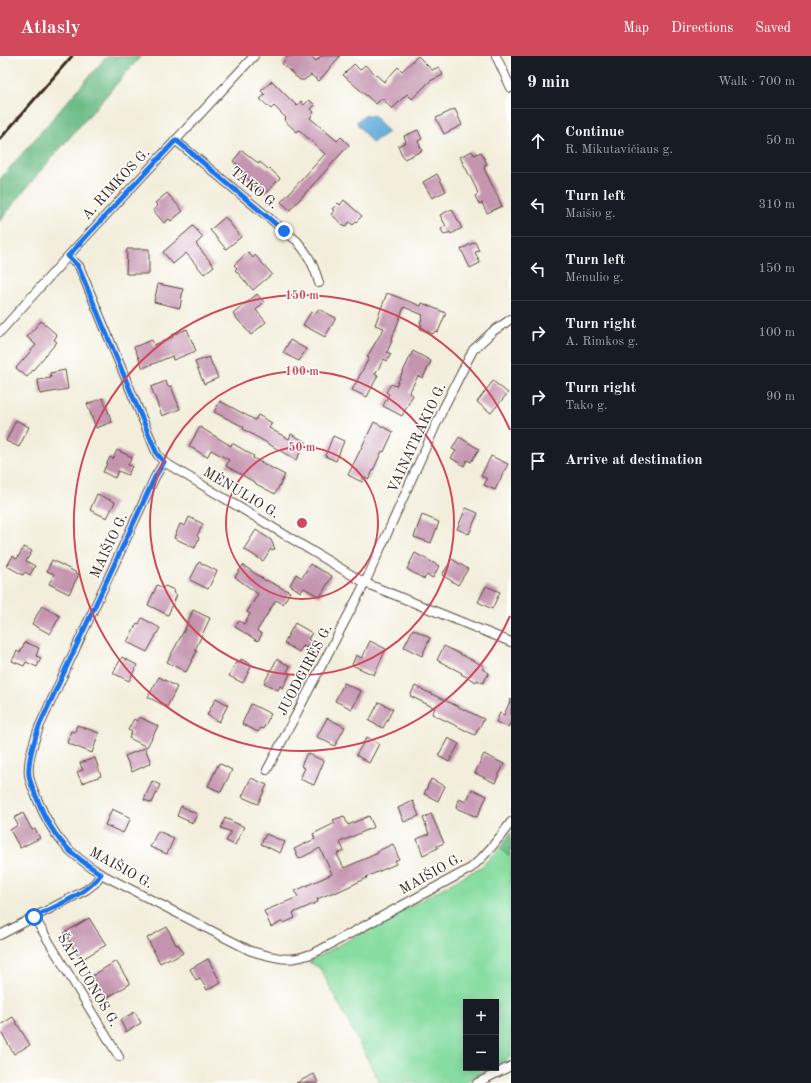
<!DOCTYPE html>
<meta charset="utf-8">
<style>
:root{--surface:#171b24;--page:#242831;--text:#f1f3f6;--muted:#9ea1a6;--line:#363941;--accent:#d1495b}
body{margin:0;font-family:"Old Standard TT",serif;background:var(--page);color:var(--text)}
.controls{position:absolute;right:12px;bottom:12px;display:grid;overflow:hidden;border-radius:0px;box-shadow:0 2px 10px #0003}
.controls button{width:36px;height:36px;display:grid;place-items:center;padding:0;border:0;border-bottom:1px solid var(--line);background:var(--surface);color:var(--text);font:20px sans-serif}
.stop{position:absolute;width:12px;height:12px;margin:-9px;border:3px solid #1a73e8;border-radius:50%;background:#fff}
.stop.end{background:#1a73e8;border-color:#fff;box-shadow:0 1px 4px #0008}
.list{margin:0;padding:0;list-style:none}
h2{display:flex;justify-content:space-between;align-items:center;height:52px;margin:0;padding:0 16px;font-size:17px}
h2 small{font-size:13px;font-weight:400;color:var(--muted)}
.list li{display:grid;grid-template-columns:26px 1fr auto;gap:12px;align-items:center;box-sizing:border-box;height:64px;padding:0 16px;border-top:1px solid var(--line)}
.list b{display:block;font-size:15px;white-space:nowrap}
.list p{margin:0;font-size:13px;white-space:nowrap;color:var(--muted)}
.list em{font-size:13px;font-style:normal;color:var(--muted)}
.icon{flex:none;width:22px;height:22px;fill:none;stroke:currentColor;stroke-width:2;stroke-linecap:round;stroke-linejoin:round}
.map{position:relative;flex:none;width:511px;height:1027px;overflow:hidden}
header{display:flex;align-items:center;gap:24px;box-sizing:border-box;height:56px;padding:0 20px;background:var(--accent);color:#fff}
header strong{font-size:19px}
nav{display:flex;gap:22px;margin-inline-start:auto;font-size:14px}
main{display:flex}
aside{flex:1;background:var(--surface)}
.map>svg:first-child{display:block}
</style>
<header>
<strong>Atlasly</strong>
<nav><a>Map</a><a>Directions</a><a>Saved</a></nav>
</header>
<main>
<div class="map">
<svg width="511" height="1027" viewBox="0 0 511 1027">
<rect width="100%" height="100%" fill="#fff"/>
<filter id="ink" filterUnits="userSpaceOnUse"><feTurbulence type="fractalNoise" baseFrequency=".025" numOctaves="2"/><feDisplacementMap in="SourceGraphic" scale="8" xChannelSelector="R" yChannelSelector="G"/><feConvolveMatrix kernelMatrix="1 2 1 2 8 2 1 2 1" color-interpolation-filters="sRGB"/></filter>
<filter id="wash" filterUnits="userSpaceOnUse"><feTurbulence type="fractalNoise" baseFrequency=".012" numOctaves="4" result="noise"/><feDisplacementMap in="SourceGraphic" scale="16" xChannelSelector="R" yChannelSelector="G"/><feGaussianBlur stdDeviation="0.9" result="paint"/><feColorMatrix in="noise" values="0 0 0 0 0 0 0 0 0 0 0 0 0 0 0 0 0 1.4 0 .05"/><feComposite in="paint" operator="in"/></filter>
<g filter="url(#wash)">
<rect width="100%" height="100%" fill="#f3eedc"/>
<path fill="#87dda1" stroke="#618460" d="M500 792 510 800 511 799V1001L496 1009V946H466V1012H491L463 1027H380L320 912 309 906 481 811Z"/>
<path fill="#6dbc87" stroke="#547352" d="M107 0H141L37 119 0 165V123Z
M511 776V799L510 800 500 792Z"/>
<path fill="#62acda" stroke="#4e6b7c" d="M366 58 369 60 374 59 388 76 372 87 358 69 357 65Z"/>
<g id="blocks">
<path fill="#c595b0" d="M288 0H310L316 5 321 0H340L319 25 311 19 304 24H300L282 8Z
M418 0 432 14 439 11 443 19 430 25 412 43 407 38 392 53 382 42 376 48 343 19 354 8 360 14 365 9 384 26 398 11 402 15Z
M272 25 297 50 301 45 304 49 309 44 315 49 311 53 314 56 310 62 337 85 341 81 349 89 290 154 281 146 325 98 299 74 297 76 284 64 286 62 274 50 271 53 260 43 265 39 261 35Z
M455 53 462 69 444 78 436 62Z
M418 74 422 83 418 85 422 95 404 103 398 90 406 86 404 80Z
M242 94 259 108 260 106 268 113 269 112 280 122 265 138 235 112 238 109 233 105Z
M472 95 474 99 481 96 487 108 484 109 485 111 484 112 502 150 487 157 482 147 479 148 475 140 478 138 476 132 460 101Z
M437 118 446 135 432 142 423 126Z
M167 137 183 155 171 165 169 163 164 167 153 154 158 150 155 147Z
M344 144 362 160 353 169 349 166 345 171 331 158 335 155 332 153 338 147 340 149Z
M452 153 462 172 451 178 450 176 444 179 441 173 446 170 440 159Z
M225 161 241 181 226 193 210 174Z
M193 170 203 181 196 188 214 210 204 218 186 197 173 208 163 196Z
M475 186 479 195 475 196 480 207 470 212 461 193Z
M127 193H149V218H126Z
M248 196 253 202 255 199 272 218 253 234 235 214 237 212 234 209Z
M158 228 183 233 180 252 154 246Z
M387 237 421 250 422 247 446 257 438 276 435 275 433 278 420 273 422 269 420 268 423 259 404 251 391 285H392L387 296 391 298 387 305 384 303 375 318 378 319 367 341 352 334 369 302 367 301 384 272 375 269Z
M257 238 264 246 256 254 266 266 251 279 233 258Z
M319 253 336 262 325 281 303 269 311 256 315 258Z
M41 265 57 279 54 284 57 286 27 321 16 312 36 289 27 281Z
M187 273 196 295 173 304 172 300 143 312 134 291 152 284 154 289 173 281 172 279Z
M290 284 306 293 299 305 283 297Z
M413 295 431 305 423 322 418 320 409 337 413 339 402 360 383 350 389 338 386 336 391 328 396 330Z
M209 301 218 322 204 328 195 306Z
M65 314 68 333 40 338 38 324 51 322 50 317Z
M166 325 168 331 171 330 180 353 162 360 151 331Z
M493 325 508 337 491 357 477 346Z
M103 342 112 366 96 372 87 348Z
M220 345 255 364 258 359 272 367 269 372 289 383 291 378 306 386 296 404 243 373 244 371 214 356Z
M16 364 29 371 19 391 6 385Z
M374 366 393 376 384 396 382 395 369 423 364 421 362 426 348 419Z
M200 371 231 390 232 387 254 400 253 402 285 419 275 438 256 428V427L226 410 229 404 211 394 207 401 189 390Z
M333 380 344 385 336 405 325 400Z
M459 381 479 393 471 406 467 404 464 410 451 402 456 395 452 393Z
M117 394 132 401 128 409 132 410 128 419 118 415 115 422 103 416 110 401 113 403Z
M491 400 508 408 495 434 484 429 487 423 481 420Z
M97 438 115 446 107 462 90 454Z
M466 452 478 457 469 478 457 473Z
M422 459 439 466 431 487 414 481Z
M189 461 203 468 197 480 199 482 195 492 174 482 180 468 185 470Z
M256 474 271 484 275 493 270 494 263 505 244 493Z
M24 491 32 495 26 505 35 510 30 519 25 516 23 519 7 510 13 500 17 503Z
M415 497 439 510 433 522 427 519 424 523 407 513Z
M452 503 468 513 458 529 442 519Z
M52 504 79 518 69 538 49 528 54 518 47 515Z
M199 506 217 515 208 533 190 524Z
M310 508 332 520 320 541 304 532 301 536 290 529 296 518 302 522Z
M243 509 266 525V524L290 536 283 548 276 544 257 575 262 578 258 585 235 571 239 565 244 568 250 558 247 556 258 538 235 521Z
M157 529 163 532 165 530 174 534 173 537 177 539 168 559 148 549Z
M486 530 500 536 492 553 478 546Z
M42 550 60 560 50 578 32 568Z
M193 554 210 562 195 594 197 595 186 616 167 606 185 573Z
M142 562 160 572 147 596 127 586 137 567 139 568Z
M295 567 312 577 308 583 311 585 307 592 303 590 299 596 284 587Z
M413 573 430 582 422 600 404 591Z
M370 585 386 593 374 619 352 609 356 599 362 602Z
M25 586 39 592 36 600 41 602 37 611 26 606 24 610 12 605 17 595 20 597Z
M444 590 484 610 482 613 489 617 483 627 477 624 476 626 461 618 462 617 437 604Z
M122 601 137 609 129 625 113 617Z
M241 603 252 609 243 627 229 620 236 606 239 608Z
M277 603 290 610 287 616 290 618 283 632 280 630 278 634 264 627Z
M159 621 177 631 167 651 148 641Z
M344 627 361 635 352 653 335 645Z
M415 630 484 663 475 679 432 658 435 652 410 640Z
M216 642 228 649 219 666 207 659Z
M511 643V666L508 671 496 666 500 657 504 659Z
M379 646 393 653 383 672 369 665Z
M251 648 271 658 263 673 261 672 258 676 242 668Z
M139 661 158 670 147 691 129 682 132 676 128 674 134 663 137 665Z
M327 662 345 671 335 690 317 681Z
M77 669 99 677 92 697 67 687 71 675 75 676Z
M367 681 379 688 369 707 356 699Z
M448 682 459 688 449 706 438 700Z
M145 692 151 707 132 716 125 700Z
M307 697 324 705 314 729 300 723 305 712 301 710Z
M484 698 504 708 495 727 475 717Z
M95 702 101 720 82 727 77 716 83 714 80 707Z
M219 707 232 714 221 736 208 730Z
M251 722 267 729 258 748 242 741Z
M431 723 445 730 438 745 424 738Z
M152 725 160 729 152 747 144 744Z
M472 733 487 740 477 761 456 752 459 743 466 746Z
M413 745 419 760 404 766 398 752Z
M181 750 197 758 193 767 177 760Z
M112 753 131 762 123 777 105 769Z
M23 757 32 774 35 773 40 782 20 792 10 774 18 769 14 762Z
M431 758 444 787 437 790 438 792 423 799 417 783 429 778 423 762Z
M344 760 348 769 369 760 374 771 340 786 344 795 337 798 344 812 378 797V795L393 788 399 803 395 805 396 808 366 821 367 822 335 837 334 836 317 843 318 846 293 857 295 862 284 867 283 865 271 871 264 855 298 841 295 835 332 818 320 792 299 803 294 793 315 783 313 778 335 767 333 764Z
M225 762 244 771 235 789 226 785 231 776 221 772Z
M158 775 174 782 167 798 150 791Z
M266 778 285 786 280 797 261 788Z
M89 862 106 889 81 904 64 877Z
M167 871 176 889 178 888 183 897 171 904 170 902 160 907 147 882Z
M208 903 221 927 207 934 200 922 196 924 190 913Z
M116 905 130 928 105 943 92 920Z
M135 956 141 967 126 976 120 964Z
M13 961 30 989 14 998 0 974V969Z
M314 1018 318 1027H296Z"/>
</g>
</g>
<g filter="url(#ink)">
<use href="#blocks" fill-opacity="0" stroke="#57473a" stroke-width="1"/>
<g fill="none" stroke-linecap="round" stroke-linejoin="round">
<g stroke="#57473a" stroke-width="10">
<path id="street" d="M496 0 511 32
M175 84 297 185C309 199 314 210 319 227
M68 200 79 210 157 398 164 406 365 527 511 586
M0 276 68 200 254 0
M164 406 155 421 40 669C35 682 27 705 29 719 30 728 35 737 38 745 54 782 68 797 101 818L251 895C280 903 291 908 320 894L471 812C487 798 499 783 511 766
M267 714 365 527 444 351 473 294 492 276 511 263
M34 861 119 1001
M0 879 86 834 95 827 101 818
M477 1027 511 1010"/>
</g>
<use href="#street" stroke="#fff" stroke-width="8"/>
<path stroke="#3b2a1e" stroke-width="3" d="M0 83 72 0"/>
</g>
</g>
<g fill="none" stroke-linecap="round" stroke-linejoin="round" filter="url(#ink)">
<path stroke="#1a73e8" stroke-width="5" d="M34 861C56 850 86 839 101 818 68 797 53 782 38 745 35 737 30 728 29 719 27 705 35 682 40 668L155 421 164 406 157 398 78 210 68 200 176 84 284 175"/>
</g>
<g fill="none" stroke="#d1495b" stroke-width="2">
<circle cx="302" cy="467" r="76"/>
<circle cx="302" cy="467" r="152"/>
<path d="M510 560A228 228 0 1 1 510 374"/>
</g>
<g text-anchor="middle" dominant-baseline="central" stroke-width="3" stroke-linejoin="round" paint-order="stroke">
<g font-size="14" fill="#3b2a1e" stroke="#fff">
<text transform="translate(116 128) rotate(-47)">A. RIMKOS G.</text>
<text transform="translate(254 132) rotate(40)">TAKO G.</text>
<text transform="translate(417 382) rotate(-65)">VAINATRAKIO G.</text>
<text transform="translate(241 437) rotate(31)">MĖNULIO G.</text>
<text transform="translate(109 490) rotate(-65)">MAIŠIO G.</text>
<text transform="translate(305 614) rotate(-62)">JUODGIRĖS G.</text>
<text transform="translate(121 812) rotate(29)">MAIŠIO G.</text>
<text transform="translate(431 818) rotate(-29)">MAIŠIO G.</text>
<text transform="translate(88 924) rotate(59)">ŠALTUONOS G.</text>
</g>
</g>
<circle cx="302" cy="467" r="6" fill="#d1495b" stroke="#fff" stroke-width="2"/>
<g font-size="12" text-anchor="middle" font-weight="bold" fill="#d1495b" stroke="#fff" stroke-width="3" stroke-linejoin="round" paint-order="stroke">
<text x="302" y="243">150 m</text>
<text x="302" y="319">100 m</text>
<text x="302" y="395">50 m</text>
</g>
</svg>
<div class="controls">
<button>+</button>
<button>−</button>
</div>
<div class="stop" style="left:34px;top:861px"></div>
<div class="stop end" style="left:284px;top:175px"></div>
</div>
<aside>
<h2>9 min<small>Walk · 700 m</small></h2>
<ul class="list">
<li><svg class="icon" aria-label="ahead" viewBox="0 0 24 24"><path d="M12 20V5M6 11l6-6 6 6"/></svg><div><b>Continue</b><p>R. Mikutavičiaus g.</p></div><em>50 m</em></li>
<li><svg class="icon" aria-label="left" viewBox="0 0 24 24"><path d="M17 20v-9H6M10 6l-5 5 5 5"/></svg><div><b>Turn left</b><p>Maišio g.</p></div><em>310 m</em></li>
<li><svg class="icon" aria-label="left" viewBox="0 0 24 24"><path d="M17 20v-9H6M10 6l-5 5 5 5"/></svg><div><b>Turn left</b><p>Mėnulio g.</p></div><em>150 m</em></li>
<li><svg class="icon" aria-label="right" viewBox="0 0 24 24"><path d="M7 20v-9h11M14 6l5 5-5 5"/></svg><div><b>Turn right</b><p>A. Rimkos g.</p></div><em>100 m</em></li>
<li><svg class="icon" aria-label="right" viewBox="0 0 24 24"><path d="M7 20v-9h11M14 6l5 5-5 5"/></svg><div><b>Turn right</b><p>Tako g.</p></div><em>90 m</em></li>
<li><svg class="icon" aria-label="arrive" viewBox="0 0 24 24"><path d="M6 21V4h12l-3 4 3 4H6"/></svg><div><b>Arrive at destination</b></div></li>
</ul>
</aside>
</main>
